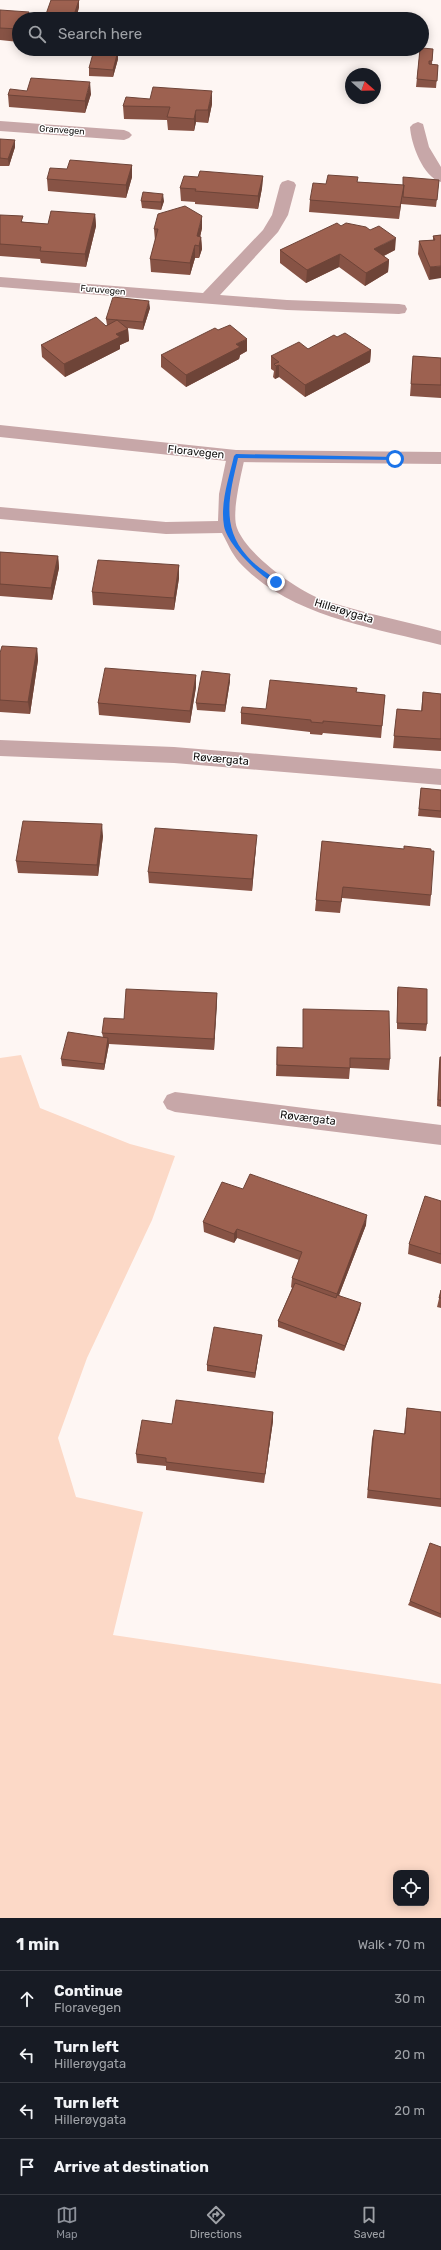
<!DOCTYPE html>
<meta charset="utf-8">
<style>
:root{--surface:#171b24;--page:#242831;--text:#f1f3f6;--muted:#9ea1a6;--line:#363941;--accent:#8c9099}
body{margin:0;font-family:Rubik,sans-serif;background:var(--page);color:var(--text)}
.controls{position:absolute;right:12px;bottom:12px;display:grid;overflow:hidden;border-radius:8px;box-shadow:0 2px 10px #0003}
.controls button{width:36px;height:36px;display:grid;place-items:center;padding:0;border:0;border-bottom:1px solid var(--line);background:var(--surface);color:var(--text);font:20px sans-serif}
.compass{position:absolute;left:345px;top:68px;width:36px;height:36px;border-radius:50%;background:var(--surface);box-shadow:0 2px 10px #0003;rotate:110deg}
.stop{position:absolute;width:12px;height:12px;margin:-9px;border:3px solid #1a73e8;border-radius:50%;background:#fff}
.stop.end{background:#1a73e8;border-color:#fff;box-shadow:0 1px 4px #0008}
.list{margin:0;padding:0;list-style:none}
h2{display:flex;justify-content:space-between;align-items:center;height:52px;margin:0;padding:0 16px;font-size:17px}
h2 small{font-size:13px;font-weight:400;color:var(--muted)}
.list li{display:grid;grid-template-columns:26px 1fr auto;gap:12px;align-items:center;box-sizing:border-box;height:56px;padding:0 16px;border-top:1px solid var(--line)}
.list b{display:block;font-size:15px;white-space:nowrap}
.list p{margin:0;font-size:13px;white-space:nowrap;color:var(--muted)}
.list em{font-size:13px;font-style:normal;color:var(--muted)}
.icon{flex:none;width:22px;height:22px;fill:none;stroke:currentColor;stroke-width:2;stroke-linecap:round;stroke-linejoin:round}
.map{position:relative;flex:none;width:441px;height:1918px;overflow:hidden}
.search{position:absolute;background:var(--surface);box-shadow:0 2px 10px #0003;left:12px;right:12px;top:12px;height:44px;display:flex;align-items:center;gap:10px;box-sizing:border-box;padding:0 14px;border-radius:22px;color:var(--muted);font-size:15px}
.sheet{height:276px;background:var(--surface)}
nav{display:flex;justify-content:space-around;align-items:center;box-sizing:border-box;height:56px;border-top:1px solid var(--line);background:var(--surface);font-size:11px;color:var(--muted)}
nav a{display:grid;justify-items:center;gap:2px}
nav .on{color:var(--accent)}
.map>svg:first-child{display:block}
</style>
<div class="map">
<svg width="441" height="1918" viewBox="0 0 441 1918">
<rect width="100%" height="100%" fill="#fef6f3"/>
<path fill="#fcd9c7" fill-rule="evenodd" d="M21 1055 40 1108 130 1144 175 1156 152 1220 87 1358 58 1438 76 1497 143 1512 113 1635 441 1684V1918H0V1058ZM396 1873H426V1903H396Z"/>
<g fill="none" stroke-linecap="round" stroke-linejoin="round">
<path fill="#c7a7a8" fill-rule="evenodd" d="M0 121 124 130 129 132 132 135 129 138 124 140 0 131Z
M418 122 423 124 429 147 441 167V182C423 177 411 144 410 127L413 124Z
M288 180 294 182 296 185 288 215 278 232 220 295 287 300 399 304 405 305 407 309 405 313 399 314 287 310 0 287V277L203 293 263 230 272 215 280 185 282 182Z
M236 450 242 452 245 456C242 472 231 513 237 528 247 555 299 592 326 601 364 613 403 621 441 631V645C372 627 290 617 239 562 232 554 227 542 222 533L166 534 0 519V507L166 522 218 521 219 494 227 456 230 452Z
M0 740 174 747 441 769V785L174 763 0 756Z
M175 1092 441 1125V1145L175 1112 167 1109 163 1102 167 1095Z"/>
<path fill="#c7a7a8" fill-rule="evenodd" d="M0 425 236 450 441 452V464L236 462 0 437Z"/>
</g>
<path fill="#875345" d="M79 0V7L77 15 141 19H46L45 17Z
M0 10 19 19V42L0 40Z
M37 49H63L62 54 37 52Z
M420 49H433L432 64 438 65 436 88 416 87Z
M118 51V59L113 77 89 76V68Z
M27 91 91 94 85 113 9 107 8 95Z
M212 104 208 123 196 122 194 131 168 130 167 120 124 119 123 106Z
M0 139 15 147 9 166H0Z
M132 165V177L126 198 48 191 47 179Z
M263 176 262 188 258 209 195 204V202L181 201 180 188 198 177Z
M439 180 436 207 401 204 399 219 309 212 310 200 326 184 357 182 403 185Z
M141 201H164L161 210 142 208Z
M95 214 96 226 86 267 41 263 40 259 0 256V215L24 222 48 224Z
M341 226 395 250 384 256 389 260 388 272 365 286 339 267 306 283 280 263V250Z
M202 228 200 237H201L202 249 199 258H195L190 275 151 272 150 259 155 241 154 229Z
M441 235 429 280 418 254 419 241 433 240V236Z
M150 308 143 330 127 328 128 329 129 341 120 345V349L65 377 42 357 41 345 106 326 107 325 106 319Z
M337 337 371 350 370 362 305 397 279 377 275 379 273 377 274 371 271 369V356L308 349Z
M247 351 240 355 239 359 186 387 161 367V355Z
M413 356 441 358V398L410 396Z
M0 552 58 556 59 568 52 600 0 596Z
M179 565V578L174 610 93 605 92 592Z
M37 648 38 660 30 714 0 712V653Z
M196 675V687L190 723 99 715 98 703Z
M230 681 225 712 197 710 196 703Z
M357 688 356 692 385 695 381 738 323 733 322 735 310 734V732L241 724V713L266 709Z
M423 692 441 694V751L393 748 397 709 421 711Z
M421 788 441 790V818L418 816Z
M103 836 98 876 18 873 16 861Z
M322 841 431 895 430 906 342 898 340 913 315 911Z
M256 847 252 891 149 883 148 872Z
M398 987 427 1024 426 1031 397 1029V993Z
M217 993 214 1050 109 1044 104 1070 62 1066 61 1059 103 1037 102 1033 124 1019Z
M303 1009 390 1059 389 1070 350 1068 349 1079 276 1076 277 1047 303 1048Z
M440 1057H441V1107L437 1106 439 1063Z
M243 1189 366 1225 339 1295 360 1309 344 1351 278 1327V1321L292 1288 291 1287 292 1278 299 1260 237 1238 234 1243 204 1232 203 1222Z
M441 1201V1264L408 1254 409 1244Z
M441 1290V1308L437 1307Z
M261 1340 255 1378 207 1371V1365Z
M407 1408 441 1412V1507L367 1498 372 1439 374 1430 404 1434 406 1416Z
M273 1412V1421L264 1483 166 1470V1466L137 1463 136 1454 172 1424Z
M441 1547V1618L408 1605 410 1601Z"/>
<path fill="#6e4438" d="M79 0V7L76 19 74 15Z
M29 12V19H26Z
M118 51V59L113 77V70Z
M90 82 91 94 85 113V101Z
M212 91V104L208 123V110Z
M196 110V122L194 131V119Z
M15 140V147L9 166 8 159Z
M132 165V177L126 198V185Z
M263 176 262 188 258 209V196Z
M404 185 402 198 399 219 400 207Z
M163 194 164 201 161 210V202Z
M95 214 96 226 86 267 85 254Z
M202 216V228L198 246 197 236Z
M201 237 202 249 199 258V246Z
M396 238 395 250 373 261 374 249Z
M195 245V258L190 275V263Z
M340 254 339 267 306 283 307 270Z
M389 260 388 272 365 286 366 273Z
M441 266V278L429 280 430 267Z
M149 301 150 308 143 330V322Z
M128 329 129 341 120 345V349L65 377 64 364 116 334Z
M247 339V351L240 355 239 359 186 387V375L236 344Z
M371 350 370 362 305 397V385Z
M279 365V377L275 379 276 366Z
M58 556 59 568 52 600 51 588Z
M179 565V578L174 610V598Z
M37 648 38 660 30 714 28 702Z
M230 674V681L225 712V705Z
M196 675V687L190 723V711Z
M102 824 103 836 98 876 97 865Z
M257 835 256 847 252 891V879Z
M217 993V1004L214 1050V1039Z
M108 1038 109 1044 104 1070V1064Z
M367 1215 366 1225 336 1303 337 1294Z
M237 1229V1238L234 1243V1234Z
M361 1303 360 1309 344 1351 345 1346Z
M262 1335 261 1340 255 1378V1373Z
M273 1412V1421L264 1483 265 1474Z"/>
<path fill="#9d6150" stroke="#6e4438" d="M51 0H79L74 15 61 14 60 18 45 17Z
M0 10 29 12 26 19H19V29L0 28Z
M70 15 141 18 140 19H64H69Z
M422 48 433 49 432 61H429V64L438 65 437 81 417 79 420 49H422Z
M94 50 118 51 113 70 89 68Z
M31 78 90 82 85 101 8 95 10 89 27 91Z
M153 87 212 91 208 110H196L194 119 167 117 170 107 123 106 126 97 150 99Z
M0 139 15 140 8 159 0 158Z
M70 160 132 165 126 185 47 179 50 168 67 169Z
M200 171 263 176 258 196 195 191 196 189 180 188 184 176 198 177Z
M328 175 358 177 357 182 404 185 400 207 310 200 313 183 326 184Z
M403 177 439 180 437 200 403 197 404 185H403Z
M143 192 163 194 161 202 141 201Z
M185 206 202 216 197 236 201 237 199 246 195 245 190 263 150 259 158 229H154L158 214Z
M51 211 95 214 85 254 40 251 41 247 0 244V215L23 216 21 222 48 224Z
M337 223 341 226 346 223 366 227 370 230 379 226 396 238 374 249 389 260 366 273 340 254 307 270 280 250Z
M441 235V266L430 267 419 241 435 240 433 236Z
M113 297 149 301 143 322 106 319Z
M96 317 106 326 117 320 128 329 116 334 120 337 64 364 41 345Z
M230 325 247 339 236 344 240 347 186 375 161 355 215 328 218 330Z
M345 333 371 350 305 385 279 365 276 366 274 364 279 362 271 356 299 342 308 349 334 335 337 337Z
M413 356 441 358V385L411 384Z
M0 552 58 556 51 588 0 584Z
M98 560 179 565 174 598 92 592Z
M2 646 37 648 28 702 0 700V653Z
M105 668 196 675 190 711 98 703Z
M202 671 230 674 225 705 196 703Z
M270 680 357 688 356 692 385 695 382 726 323 721V723L311 722V720L241 713 242 707 266 709Z
M423 692 441 694V739L394 736 397 709 422 711Z
M421 788 441 790V811L419 809Z
M23 821 102 824 97 865 16 861Z
M155 828 257 835 252 879 148 872Z
M322 841 404 849V846L431 849V851H434L431 895 343 887 341 902 316 900Z
M398 987 427 989V1024L397 1023Z
M126 989 217 993 214 1039 102 1033 104 1018 124 1019Z
M303 1009 389 1011 390 1059 350 1058V1068L277 1065V1047L303 1048Z
M68 1032 108 1038 104 1064 61 1059Z
M440 1057H441V1100H438Z
M250 1174 367 1215 337 1294 292 1278 302 1252 237 1229 234 1234 203 1222 222 1182 243 1189Z
M425 1196 441 1201V1254L409 1244Z
M295 1283 336 1298 337 1295 361 1303 345 1346 278 1321Z
M441 1290V1298H439Z
M214 1327 262 1335 255 1373 207 1365Z
M176 1400 273 1412 265 1474 166 1462V1458L136 1454 142 1420 172 1424Z
M407 1408 441 1412V1499L368 1490 374 1430 405 1434Z
M430 1543 441 1547V1614L410 1601Z"/>
<path fill="#1a73e8" d="M236 454 395 457 398 459 395 460 238 458C230 493 220 526 247 556 255 566 268 573 278 581L276 584C260 577 227 544 224 526 220 503 229 478 234 456Z"/>
<g text-anchor="middle" dominant-baseline="central" stroke-width="3" stroke-linejoin="round" paint-order="stroke">
<g font-size="9" fill="#110f0e" stroke="#fff">
<text transform="translate(62 130) rotate(4)">Granvegen</text>
<text transform="translate(103 290) rotate(5)">Furuvegen</text>
</g>
<g font-size="11" fill="#110f0e" stroke="#fff">
<text transform="translate(196 452) rotate(6)">Floravegen</text>
<text transform="translate(344 611) rotate(17)">Hillerøygata</text>
<text transform="translate(221 759) rotate(5)">Røværgata</text>
<text transform="translate(308 1118) rotate(7)">Røværgata</text>
</g>
</g>
</svg>
<div class="controls">
<button><svg class="icon" aria-label="locate" viewBox="0 0 24 24"><circle cx="12" cy="12" r="6"/><path d="M12 2v4M12 18v4M2 12h4M18 12h4"/></svg></button>
</div>
<svg class="compass" viewBox="-18 -18 36 36"><path d="M0-13l5 13h-10z" fill="#e53935"/><path d="M0 13l5-13h-10z" fill="#9ea1a6"/></svg>
<div class="stop" style="left:395px;top:459px"></div>
<div class="stop end" style="left:276px;top:582px"></div>
<div class="search"><svg class="icon" aria-label="search" viewBox="0 0 24 24"><circle cx="10" cy="10" r="6"/><path d="M15 15l6 6"/></svg>Search here</div>
</div>
<section class="sheet">
<h2>1 min<small>Walk · 70 m</small></h2>
<ul class="list">
<li><svg class="icon" aria-label="ahead" viewBox="0 0 24 24"><path d="M12 20V5M6 11l6-6 6 6"/></svg><div><b>Continue</b><p>Floravegen</p></div><em>30 m</em></li>
<li><svg class="icon" aria-label="left" viewBox="0 0 24 24"><path d="M17 20v-9H6M10 6l-5 5 5 5"/></svg><div><b>Turn left</b><p>Hillerøygata</p></div><em>20 m</em></li>
<li><svg class="icon" aria-label="left" viewBox="0 0 24 24"><path d="M17 20v-9H6M10 6l-5 5 5 5"/></svg><div><b>Turn left</b><p>Hillerøygata</p></div><em>20 m</em></li>
<li><svg class="icon" aria-label="arrive" viewBox="0 0 24 24"><path d="M6 21V4h12l-3 4 3 4H6"/></svg><div><b>Arrive at destination</b></div></li>
</ul>
</section>
<nav>
<a class="on"><svg class="icon" aria-label="map" viewBox="0 0 24 24"><path d="M3 6l6-2 6 2 6-2v14l-6 2-6-2-6 2zM9 4v14M15 6v14"/></svg>Map</a>
<a><svg class="icon" aria-label="directions" viewBox="0 0 24 24"><path d="M12 3l9 9-9 9-9-9zM9 14v-3h6M13 9l2 2-2 2"/></svg>Directions</a>
<a><svg class="icon" aria-label="saved" viewBox="0 0 24 24"><path d="M7 4h10v16l-5-4-5 4z"/></svg>Saved</a>
</nav>
